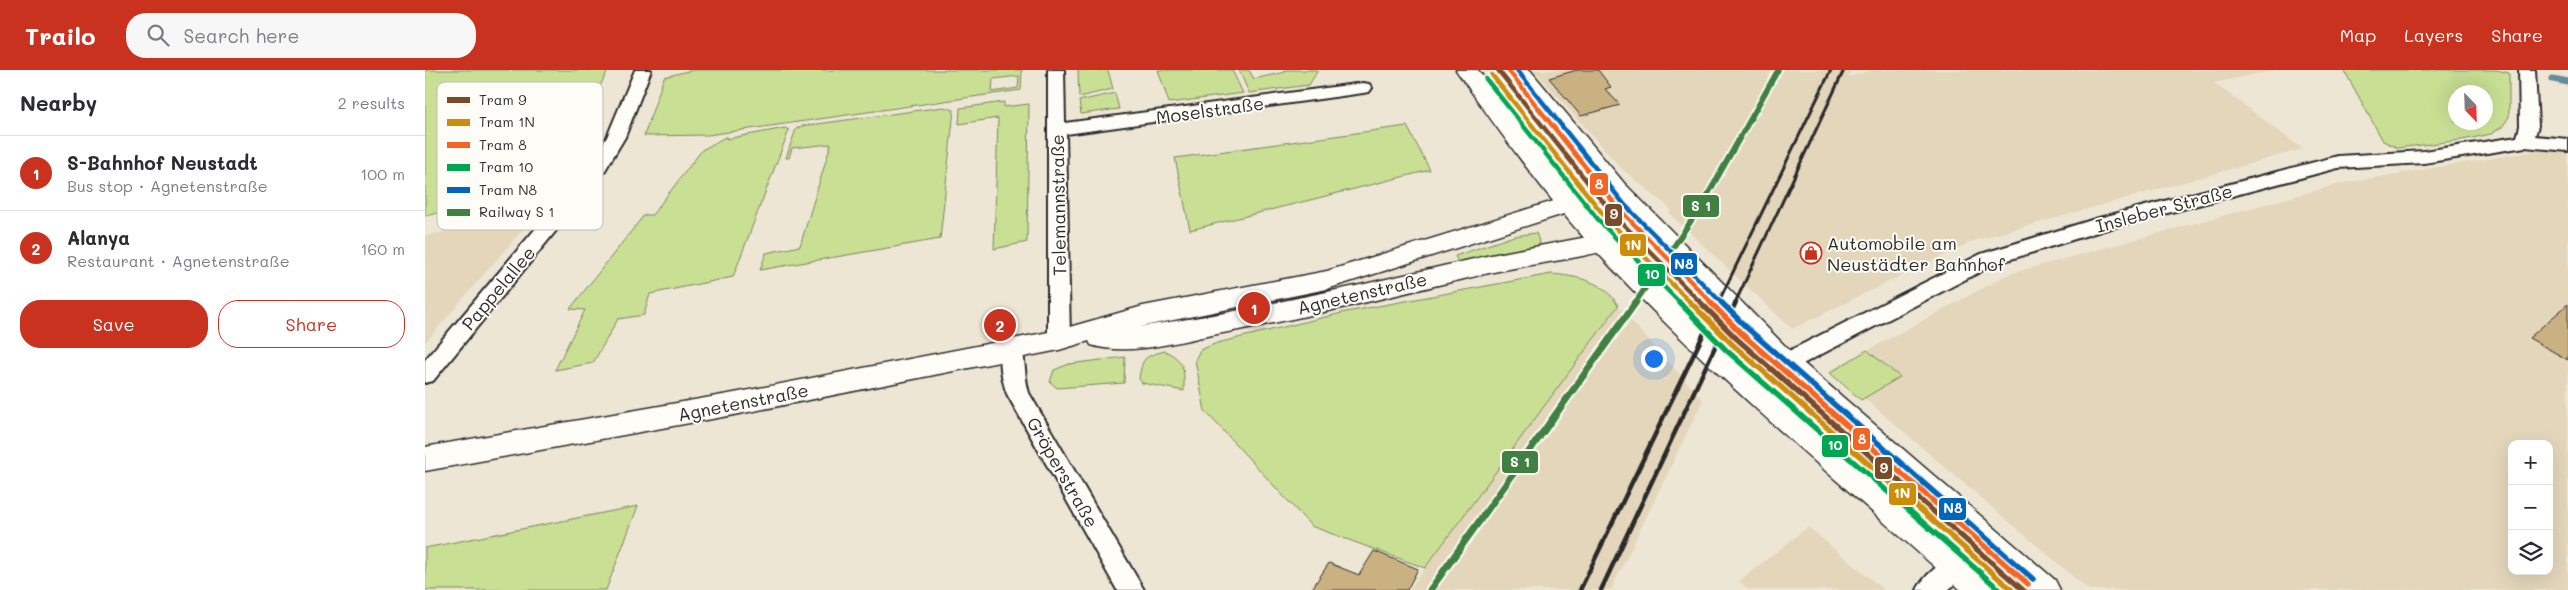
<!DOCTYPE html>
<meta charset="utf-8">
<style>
:root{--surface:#fff;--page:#f7f7f7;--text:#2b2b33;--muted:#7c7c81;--line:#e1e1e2;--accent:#c8321e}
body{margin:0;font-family:Mali,sans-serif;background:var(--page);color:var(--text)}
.controls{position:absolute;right:15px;bottom:15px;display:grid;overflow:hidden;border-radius:10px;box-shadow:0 5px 20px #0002}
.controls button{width:45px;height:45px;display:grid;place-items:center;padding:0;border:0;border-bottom:1px solid var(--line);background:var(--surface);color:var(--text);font:25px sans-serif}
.compass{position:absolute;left:2023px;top:15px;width:45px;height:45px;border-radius:50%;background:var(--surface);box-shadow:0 5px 20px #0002;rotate:157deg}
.you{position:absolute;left:1228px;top:288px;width:18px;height:18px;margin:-12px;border:4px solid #fff;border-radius:50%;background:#1a73e8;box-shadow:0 0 0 8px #1a73e833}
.badge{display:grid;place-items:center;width:32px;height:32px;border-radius:50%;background:var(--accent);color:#fff;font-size:16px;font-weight:700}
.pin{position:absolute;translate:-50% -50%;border:2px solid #fff;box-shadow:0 1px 5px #0006}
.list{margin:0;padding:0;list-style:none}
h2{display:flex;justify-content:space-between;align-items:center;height:65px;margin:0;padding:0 20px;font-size:21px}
h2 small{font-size:16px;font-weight:400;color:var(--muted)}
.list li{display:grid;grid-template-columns:32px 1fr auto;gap:15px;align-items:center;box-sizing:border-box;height:75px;padding:0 20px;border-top:1px solid var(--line)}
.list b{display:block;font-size:19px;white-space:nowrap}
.list p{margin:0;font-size:16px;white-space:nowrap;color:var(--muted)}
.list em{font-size:16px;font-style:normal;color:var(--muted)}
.actions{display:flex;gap:10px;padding:15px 20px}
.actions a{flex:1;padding:11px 0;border:1px solid var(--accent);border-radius:20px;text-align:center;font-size:18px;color:var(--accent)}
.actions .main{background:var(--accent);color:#fff}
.icon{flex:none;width:28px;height:28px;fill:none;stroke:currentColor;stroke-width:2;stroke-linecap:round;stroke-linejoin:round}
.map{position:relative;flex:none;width:2143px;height:520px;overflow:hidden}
header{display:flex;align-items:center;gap:30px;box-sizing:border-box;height:70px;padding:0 25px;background:var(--accent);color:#fff}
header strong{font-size:24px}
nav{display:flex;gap:28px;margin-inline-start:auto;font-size:18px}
.search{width:350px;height:45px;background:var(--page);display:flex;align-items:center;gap:12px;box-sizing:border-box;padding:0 18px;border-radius:20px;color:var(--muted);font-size:19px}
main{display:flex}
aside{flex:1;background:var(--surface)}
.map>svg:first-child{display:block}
</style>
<header>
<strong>Trailo</strong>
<div class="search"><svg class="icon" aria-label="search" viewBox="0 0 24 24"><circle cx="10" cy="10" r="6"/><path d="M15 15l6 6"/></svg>Search here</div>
<nav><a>Map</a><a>Layers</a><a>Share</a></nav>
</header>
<main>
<aside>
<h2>Nearby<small>2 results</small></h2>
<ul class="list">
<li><span class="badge">1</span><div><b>S-Bahnhof Neustadt</b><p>Bus stop · Agnetenstraße</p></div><em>100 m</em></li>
<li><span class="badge">2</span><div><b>Alanya</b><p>Restaurant · Agnetenstraße</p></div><em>160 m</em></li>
</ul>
<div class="actions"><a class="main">Save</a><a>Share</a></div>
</aside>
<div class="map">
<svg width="2143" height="520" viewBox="0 0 2143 520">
<rect width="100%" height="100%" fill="#eee6d4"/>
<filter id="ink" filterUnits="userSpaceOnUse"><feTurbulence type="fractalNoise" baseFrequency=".02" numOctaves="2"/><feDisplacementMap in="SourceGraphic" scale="10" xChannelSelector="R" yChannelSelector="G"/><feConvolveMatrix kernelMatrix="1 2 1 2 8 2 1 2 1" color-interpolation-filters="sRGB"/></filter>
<g filter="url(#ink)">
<path fill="#e3d6bb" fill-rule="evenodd" d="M1109 0H1426L1424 7 1446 0H1851L1789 13 1878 79 1548 171 1367 259 1244 143 1246 139 1197 99Z
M2122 79 2143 81V520H1664L1406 300 1584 204 1918 113ZM2087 374H2124V501H2087Z
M116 141 91 167 0 273V166Z
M1193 236 1278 330 1186 520H984Z
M1383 457 1459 520H1324L1314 511Z"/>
<path fill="#c8df94" stroke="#7a8560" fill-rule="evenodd" d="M0 0H183L127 113 101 122 0 146ZM82 76 75 125 26 138 34 88Z
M267 0H597L596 20 283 65 219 66 239 7ZM594 6 593 18 567 22 568 9Z
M653 0H683L688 19 654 27Z
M733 0H807L818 23 744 33Z
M814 0H824L829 9 860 2 859 0H893L884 15 824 23Z
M1919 0H2072L2084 3V47L2077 57 2066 64 2037 70 1973 78 1958 71ZM2030 22H2060V52H2030Z
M690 23 694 39 656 44 654 31Z
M579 32V37L604 34 602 172 569 179 573 48 534 54 535 38Z
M518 37 529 40 515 169 335 200 341 183 375 176 406 74 367 78 364 88H361L371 59 377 56Z
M982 56 1005 100 765 160 750 88Z
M360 58 364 60 308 207 225 224 219 245 193 249 168 293 130 300 160 240 145 239 219 145H227L277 80 302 66 301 69Z
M1111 163 1116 177 1033 192 1030 186 1089 166Z
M1126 204C1151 206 1181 211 1193 236L1000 498 886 456 780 341 770 290 775 280 792 273 921 242Z
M1442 280 1475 307 1436 330 1405 303Z
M740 281C761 291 759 300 759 321L717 313 714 309C717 288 719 286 740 281Z
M700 287 699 313 632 318 625 312 629 300 644 294Z
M213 436 181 520H0V478Z"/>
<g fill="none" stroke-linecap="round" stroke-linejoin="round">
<path stroke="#638c9d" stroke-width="7" d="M2128 9 2143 12"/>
</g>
<path fill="#cab181" stroke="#2b2b2b" d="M1152 0H1173L1186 17 1180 19 1195 35 1156 46 1124 8Z
M2143 234V290L2104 268Z
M949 481 993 499 982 520H886L904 493 934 505Z"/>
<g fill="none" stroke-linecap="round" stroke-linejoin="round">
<g stroke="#2b2b2b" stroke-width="4">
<path id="minor" d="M210 0H226L200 67 179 102 8 311 0 313V290L165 94 182 67Z
M623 0H639L640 53 938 13 944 14 947 18 944 22 938 23 641 64 645 270 642 276 634 278 626 276 623 270Z
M2094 0H2110L2113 56 2110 66 2143 69V81L2100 77 1999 93 1913 98 1682 159 1570 194 1368 299 1360 301 1352 299 1349 293 1352 287 1556 184 1670 149 1913 86 1999 81 2092 67 2095 56Z
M587 272 595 274C601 286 599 308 604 323L719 520H692L582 324C577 310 572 288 579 274Z
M1533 485 1542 488 1546 496 1542 504 1523 520H1492C1499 505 1518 490 1533 485Z"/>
</g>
<g stroke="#2b2b2b" stroke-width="3">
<path id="tertiary" d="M1145 126 1230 147 1234 153 1230 159 1221 161 1145 142 902 219 714 257 800 243 931 216 1066 185 1178 164 1187 167 1191 173 1187 179C1147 190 1105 194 1064 203 970 225 877 249 782 266 748 273 701 286 666 275L664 271 634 280 309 345 0 401V377L309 323 634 260 718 236 902 201Z"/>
</g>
<g stroke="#2b2b2b" stroke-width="3">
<path id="secondary" d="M1031 0H1053L1116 83 1173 151 1178 120 1082 0H1105L1199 113 1370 286 1630 510 1635 520H1595L1350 300 1200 144 1192 171C1310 293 1442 400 1572 510L1577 520H1536C1411 409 1282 302 1169 179 1119 124 1074 61 1031 0Z"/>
</g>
<use href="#minor" fill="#fdfcf7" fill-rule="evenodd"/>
<use href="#tertiary" fill="#fdfcf7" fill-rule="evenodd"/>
<use href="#secondary" fill="#fdfcf7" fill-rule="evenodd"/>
<path stroke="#2b2b2b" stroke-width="3" d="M1293 233 1406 0
M1310 233 1419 0"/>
<path stroke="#2b2b2b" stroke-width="4.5" d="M1155 520 1294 232
M1176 520 1311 232"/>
<g stroke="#fdfcf7" stroke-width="9">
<path id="rail-1-far1" d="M1210 233 1277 135 1353 0"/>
</g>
<g stroke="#fdfcf7" stroke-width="11">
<path id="rail-1" d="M1005 520 1211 232"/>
</g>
<use href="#rail-1-far1" stroke="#408040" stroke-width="5.5"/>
<use href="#rail-1" stroke="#408040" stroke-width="7"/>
<g stroke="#fdfcf7" stroke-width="8">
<path id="tram-1-far1" d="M1073 0 1188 144 1276 233"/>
</g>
<g stroke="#fdfcf7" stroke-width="9">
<path id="tram-1" d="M1275 232 1312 269 1598 520"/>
</g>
<g stroke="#fdfcf7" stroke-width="8">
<path id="tram-2-far1" d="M1067 5 1182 149 1266 233"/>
</g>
<g stroke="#fdfcf7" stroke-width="9">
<path id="tram-2" d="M1265 232 1307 274 1587 520"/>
</g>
<g stroke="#fdfcf7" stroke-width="8">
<path id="tram-3-far1" d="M1083 0 1194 139 1287 233"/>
</g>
<g stroke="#fdfcf7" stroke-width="9">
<path id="tram-3" d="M1285 232 1317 264 1603 514"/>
</g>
<g stroke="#fdfcf7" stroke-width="8">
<path id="tram-4-far1" d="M1061 9 1176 153 1255 233"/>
</g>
<g stroke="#fdfcf7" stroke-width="9">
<path id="tram-4" d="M1254 232 1301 280 1575 520"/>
</g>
<g stroke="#fdfcf7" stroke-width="8">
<path id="tram-5-far1" d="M1092 0 1199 134 1297 233"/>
</g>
<g stroke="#fdfcf7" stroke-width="9">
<path id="tram-5" d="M1296 232 1322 258 1608 509"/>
</g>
<use href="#tram-1-far1" stroke="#7a4b2a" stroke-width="4.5"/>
<use href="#tram-1" stroke="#7a4b2a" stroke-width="5.5"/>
<use href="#tram-2-far1" stroke="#ce8d09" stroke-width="4.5"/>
<use href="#tram-2" stroke="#ce8d09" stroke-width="5.5"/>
<use href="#tram-3-far1" stroke="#f26522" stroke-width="4.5"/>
<use href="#tram-3" stroke="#f26522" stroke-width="5.5"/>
<use href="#tram-4-far1" stroke="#00a651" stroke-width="4.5"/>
<use href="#tram-4" stroke="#00a651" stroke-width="5.5"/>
<use href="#tram-5-far1" stroke="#0065bd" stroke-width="4.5"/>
<use href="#tram-5" stroke="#0065bd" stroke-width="5.5"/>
</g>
</g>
<defs>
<g id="shop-ring" transform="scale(1.125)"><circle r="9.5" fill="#fdfcf7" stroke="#c8321e" stroke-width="1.5"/><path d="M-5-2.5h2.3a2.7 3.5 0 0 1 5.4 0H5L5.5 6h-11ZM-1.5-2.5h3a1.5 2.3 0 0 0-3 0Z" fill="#c8321e"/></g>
</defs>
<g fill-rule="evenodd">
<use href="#shop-ring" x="1386" y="183"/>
</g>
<g text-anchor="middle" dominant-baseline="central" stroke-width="4" stroke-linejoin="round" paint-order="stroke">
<g font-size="18" fill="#2b2b2b" stroke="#fdfcf7">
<text transform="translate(785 40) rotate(-8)">Moselstraße</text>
<text transform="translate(633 135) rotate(-91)">Telemannstraße</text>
<text transform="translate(1739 138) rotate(-15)">Insleber Straße</text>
<text transform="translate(73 218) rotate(-50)">Pappelallee</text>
<text transform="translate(937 223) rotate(-13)">Agnetenstraße</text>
<text transform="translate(318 332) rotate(-11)">Agnetenstraße</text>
<text transform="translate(638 402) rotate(60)">Gröperstraße</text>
</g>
<g font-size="18" fill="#2b2b2b" stroke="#fdfcf7" text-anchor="start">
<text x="1402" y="173">Automobile am<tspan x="1402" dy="21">Neustädter Bahnhof</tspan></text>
</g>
</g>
<rect x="12" y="12" width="166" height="148" rx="8" fill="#fdfcf7" stroke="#bebdba" stroke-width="1"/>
<rect x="22" y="27" width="23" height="6" fill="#7a4b2a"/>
<rect x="22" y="49" width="23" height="7" fill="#ce8d09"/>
<rect x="22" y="72" width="23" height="6" fill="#f26522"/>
<rect x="22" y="94" width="23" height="7" fill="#00a651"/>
<rect x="22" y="117" width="23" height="6" fill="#0065bd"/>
<rect x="22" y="139" width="23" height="7" fill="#408040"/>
<g font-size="14" fill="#2b2b2b">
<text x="54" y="35">Tram 9</text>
<text x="54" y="57">Tram 1N</text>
<text x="54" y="80">Tram 8</text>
<text x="54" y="102">Tram 10</text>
<text x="54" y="125">Tram N8</text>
<text x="54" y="147">Railway S 1</text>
</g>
<g stroke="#fdfcf7" stroke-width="2">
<rect x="1164" y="102" width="20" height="24" rx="5" fill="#f26522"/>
<rect x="1257" y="124" width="38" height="24" rx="5" fill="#408040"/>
<rect x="1179" y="133" width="19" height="24" rx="5" fill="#7a4b2a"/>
<rect x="1194" y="163" width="28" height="24" rx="5" fill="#ce8d09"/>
<rect x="1245" y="182" width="28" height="24" rx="5" fill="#0065bd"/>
<rect x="1212" y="193" width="29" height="24" rx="5" fill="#00a651"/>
<rect x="1427" y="357" width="19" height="24" rx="5" fill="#f26522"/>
<rect x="1396" y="364" width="28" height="24" rx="5" fill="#00a651"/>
<rect x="1076" y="380" width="38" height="24" rx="5" fill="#408040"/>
<rect x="1449" y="386" width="19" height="24" rx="5" fill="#7a4b2a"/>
<rect x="1463" y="412" width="29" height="24" rx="5" fill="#ce8d09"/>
<rect x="1513" y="427" width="29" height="24" rx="5" fill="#0065bd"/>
</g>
<g font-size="14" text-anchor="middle" font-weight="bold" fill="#fff">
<text x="1174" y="119">8</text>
<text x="1276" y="141">S 1</text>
<text x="1189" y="149">9</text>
<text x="1208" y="180">1N</text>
<text x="1259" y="199">N8</text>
<text x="1227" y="209">10</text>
<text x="1437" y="374">8</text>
<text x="1410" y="380">10</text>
<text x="1095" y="397">S 1</text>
<text x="1459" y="403">9</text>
<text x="1477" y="428">1N</text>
<text x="1528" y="443">N8</text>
</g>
</svg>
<div class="controls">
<button>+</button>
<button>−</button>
<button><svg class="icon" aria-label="layers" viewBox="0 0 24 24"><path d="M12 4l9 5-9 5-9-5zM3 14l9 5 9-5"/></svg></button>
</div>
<svg class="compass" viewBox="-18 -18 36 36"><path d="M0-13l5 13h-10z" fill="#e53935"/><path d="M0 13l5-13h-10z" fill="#7c7c81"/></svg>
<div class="you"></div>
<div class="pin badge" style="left:829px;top:238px">1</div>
<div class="pin badge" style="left:575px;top:255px">2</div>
</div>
</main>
